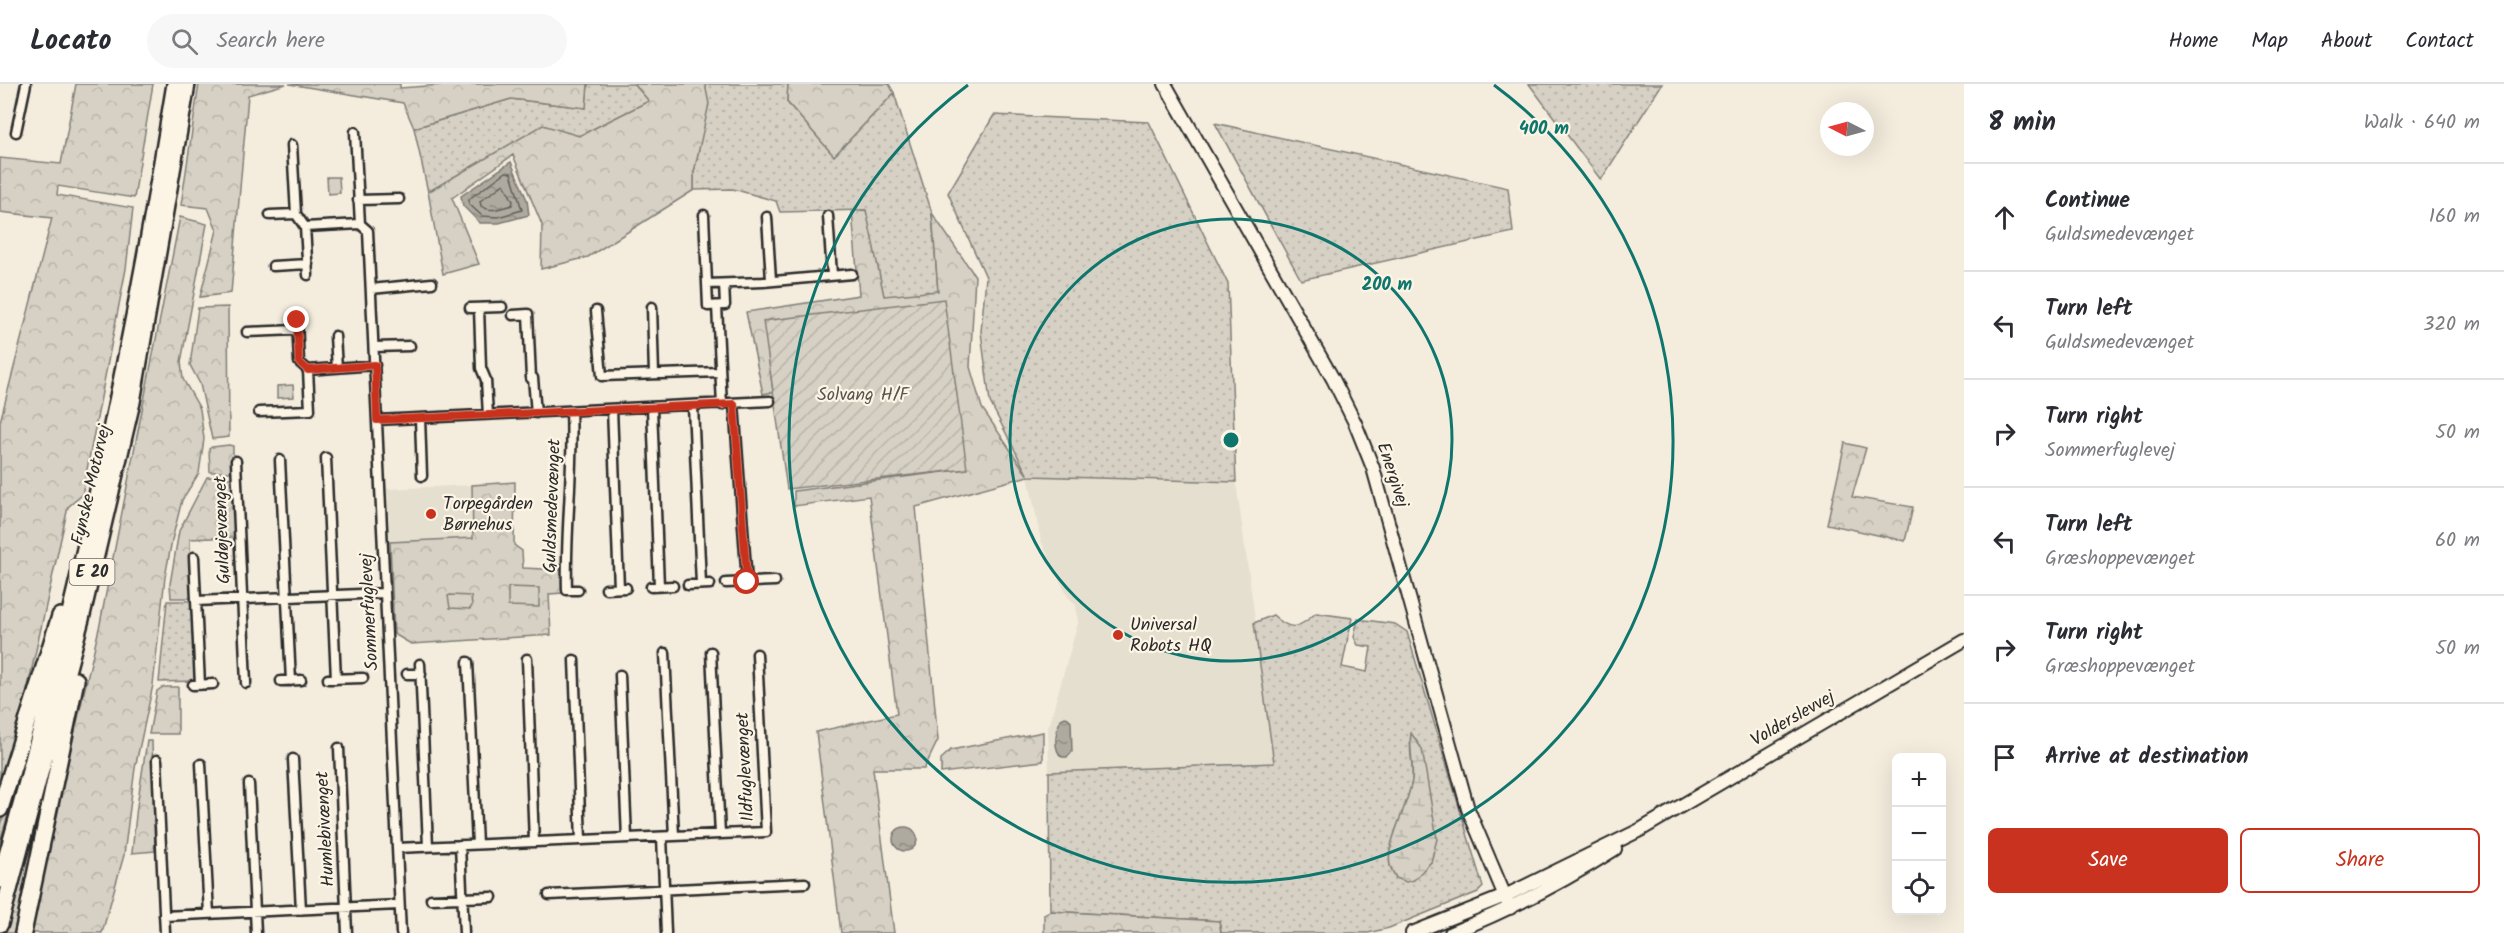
<!DOCTYPE html>
<meta charset="utf-8">
<style>
:root{--surface:#fff;--page:#f7f7f7;--text:#2b2b33;--muted:#7c7c81;--line:#e1e1e2;--accent:#c8321e}
body{margin:0;font-family:Kalam,sans-serif;background:var(--page);color:var(--text)}
.controls{position:absolute;right:18px;bottom:18px;display:grid;overflow:hidden;border-radius:9px;box-shadow:0 6px 24px #0002}
.controls button{width:54px;height:54px;display:grid;place-items:center;padding:0;border:0;border-bottom:2px solid var(--line);background:var(--surface);color:var(--text);font:30px sans-serif}
.compass{position:absolute;left:1820px;top:18px;width:54px;height:54px;border-radius:50%;background:var(--surface);box-shadow:0 6px 24px #0002;rotate:276deg}
.stop{position:absolute;width:18px;height:18px;margin:-14px;border:4px solid #c8321e;border-radius:50%;background:#fff}
.stop.end{background:#c8321e;border-color:#fff;box-shadow:0 2px 6px #0008}
.list{margin:0;padding:0;list-style:none}
h2{display:flex;justify-content:space-between;align-items:center;height:78px;margin:0;padding:0 24px;font-size:26px}
h2 small{font-size:20px;font-weight:400;color:var(--muted)}
.list li{display:grid;grid-template-columns:39px 1fr auto;gap:18px;align-items:center;box-sizing:border-box;height:108px;padding:0 24px;border-top:2px solid var(--line)}
.list b{display:block;font-size:22px;white-space:nowrap}
.list p{margin:0;font-size:20px;white-space:nowrap;color:var(--muted)}
.list em{font-size:20px;font-style:normal;color:var(--muted)}
.actions{display:flex;gap:12px;padding:18px 24px}
.actions a{flex:1;padding:14px 0;border:2px solid var(--accent);border-radius:9px;text-align:center;font-size:21px;color:var(--accent)}
.actions .main{background:var(--accent);color:#fff}
.icon{flex:none;width:33px;height:33px;fill:none;stroke:currentColor;stroke-width:2;stroke-linecap:round;stroke-linejoin:round}
.map{position:relative;flex:none;width:1964px;height:849px;overflow:hidden}
header{display:flex;align-items:center;gap:36px;box-sizing:border-box;height:84px;padding:0 30px;background:var(--surface);border-bottom:2px solid var(--line)}
header strong{font-size:28px}
nav{display:flex;gap:33px;margin-inline-start:auto;font-size:21px}
.search{width:420px;height:54px;background:var(--page);display:flex;align-items:center;gap:15px;box-sizing:border-box;padding:0 21px;border-radius:33px;color:var(--muted);font-size:22px}
main{display:flex}
aside{flex:1;background:var(--surface)}
.map>svg:first-child{display:block}
</style>
<header>
<strong>Locato</strong>
<div class="search"><svg class="icon" aria-label="search" viewBox="0 0 24 24"><circle cx="10" cy="10" r="6"/><path d="M15 15l6 6"/></svg>Search here</div>
<nav><a>Home</a><a>Map</a><a>About</a><a>Contact</a></nav>
</header>
<main>
<div class="map">
<svg width="1964" height="849" viewBox="0 0 1964 849">
<defs>
<pattern id="grass-dots" width="8" height="8" patternUnits="userSpaceOnUse" patternTransform="scale(1.5)"><rect width="8" height="8" fill="#d6d1c4"/><path d="M2 2h.1M6 6h.1" fill="none" stroke="#b8b4a9" stroke-width="1.8" stroke-linecap="round"/></pattern>
<pattern id="forest-crowns" width="20" height="18" patternUnits="userSpaceOnUse" patternTransform="scale(1.5)"><rect width="20" height="18" fill="#d6d1c4"/><path d="M2 6a3 3 0 1 1 6 0M12 15a3 3 0 1 1 6 0" fill="none" stroke="#b8b4a9"/></pattern>
<pattern id="wetland-marsh" width="20" height="14" patternUnits="userSpaceOnUse" patternTransform="scale(1.5)"><rect width="20" height="14" fill="#d6d1c4"/><path d="M1 5h8M5 5V1M11 12h8M15 12V8" fill="none" stroke="#b8b4a9"/></pattern>
<pattern id="garden-furrows" width="10" height="10" patternUnits="userSpaceOnUse" patternTransform="scale(1.5)"><rect width="10" height="10" fill="#d6d1c4"/><path d="M-1 1l2-2M0 10L10 0M9 11l2-2" fill="none" stroke="#b8b4a9"/></pattern>
<pattern id="water-ripples" width="26" height="14" patternUnits="userSpaceOnUse" patternTransform="scale(1.5)"><rect width="26" height="14" fill="#afaaa0"/><path d="M2 4q2-2 4 0t4 0M15 11q2-2 4 0t4 0" fill="none" stroke="#8f8b83"/></pattern>
</defs>
<rect width="100%" height="100%" fill="#f4edde"/>
<filter id="ink" filterUnits="userSpaceOnUse"><feTurbulence type="fractalNoise" baseFrequency=".0167" numOctaves="2"/><feDisplacementMap in="SourceGraphic" scale="12" xChannelSelector="R" yChannelSelector="G"/><feConvolveMatrix kernelMatrix="1 2 1 2 8 2 1 2 1" color-interpolation-filters="sRGB"/></filter>
<g filter="url(#ink)">
<path fill="#e5dfd0" d="M1028 392 1236 398 1275 679 1049 688 1048 644 1078 539 1076 521 1068 513 1041 457Z
M472 401 474 454 390 458 387 405Z"/>
<path fill="url(#grass-dots)" stroke="#807e78" stroke-width="1.5" fill-rule="evenodd" d="M588 0H634L649 17 579 52 543 42 428 108 414 44 511 15 586 24Z
M705 0H788L787 18 834 72 894 9 932 129 938 207 884 213 865 126 780 128 776 117 733 105 694 106V88L708 20Z
M1529 0H1662L1601 96Z
M994 31 1149 38 1228 200 1236 398 1028 392 990 318 981 248 986 193 948 109Z
M1215 39 1508 104 1513 148 1301 196Z
M167 517H192L195 597 159 598Z
M1316 529 1352 534 1342 583 1367 588 1371 563 1358 561 1354 553 1358 535 1395 540 1407 548 1483 803 1478 808 1389 844 1368 849H1221L1219 837 1050 827 1049 688 1274 679 1254 539 1273 531C1291 548 1298 545 1316 529ZM1411 650 1431 778 1396 794C1394 790 1391 785 1390 781 1386 761 1409 720 1412 696 1414 681 1408 666 1411 650Z
M34 641 0 758V741Z
M46 703 17 849H6Z"/>
<path fill="url(#forest-crowns)" stroke="#807e78" stroke-width="1.5" d="M76 0H153L134 114 58 102 57 111 133 124 126 185 82 411 68 423 18 647 0 700V338L52 134 0 128V74L61 80Z
M199 0H286L248 11 231 209 200 213 217 146 208 124 181 121Z
M289 0H400V4L456 0H588L586 24 511 15 414 44 403 19Z
M634 0H705L709 20 694 88V106L588 173 541 185 542 141 513 71 452 114 479 180 443 190 428 108 543 41 579 52 649 17Z
M788 0H889L894 9 834 72 787 18Z
M327 93H339L340 109 328 110Z
M866 126 884 212 938 207 932 129 975 192 970 283 982 324 1028 392 916 423 938 656 924 685H873L894 849H841L816 648 897 630 869 412 794 422V407L967 385 764 237 773 308 763 310 746 228 859 211 852 127Z
M180 133 207 140 181 278 183 295 200 325 204 355 199 389 182 416 172 456 165 493 153 601 135 684 124 771 102 849H31L59 715 100 540Z
M228 223 229 353 212 355 200 300 190 281 198 224Z
M293 301 294 313 277 314V302Z
M1845 359 1866 364 1852 413 1913 423 1905 457 1827 440Z
M229 361 233 362V385L229 388H210L209 365 212 363Z
M207 393 233 394 235 453 190 455 192 514H171L170 500 179 447Z
M515 398 514 461 522 467 523 484 562 486 563 509 549 510 551 551 411 560 394 550 390 458 473 454 472 401Z
M163 603H178V650H149L157 607Z
M1043 648V677L941 689V675L951 666Z
M147 657H152L155 767 132 769 137 722Z
M1050 827 1219 837 1221 849H1044V831Z"/>
<path fill="url(#wetland-marsh)" stroke="#807e78" stroke-width="1.5" d="M1411 649 1422 665 1437 755 1431 778 1414 796 1406 798 1396 794C1394 790 1391 785 1390 781 1385 760 1409 720 1412 696 1414 681 1409 665 1411 649Z"/>
<path fill="url(#garden-furrows)" stroke="#807e78" stroke-width="1.5" d="M944 215 967 385 787 405 763 237Z"/>
<path fill="#d6d1c4" stroke="#807e78" stroke-width="1.5" d="M508 503 539 504V523L508 522Z
M450 511 471 512 472 522 470 525 450 524 448 512Z"/>
<path fill="url(#water-ripples)" stroke="#7a7771" stroke-width="1.5" d="M511 78 527 116 529 131 499 139H480L463 122 461 112Z
M1065 633 1068 634 1071 638 1072 668 1067 673H1062C1052 665 1056 646 1061 635Z
M893 755a12 12 0 1 1 24 0a12 12 0 1 1-24 0Z"/>
<g fill="none" stroke-linecap="round" stroke-linejoin="round">
<path stroke="#605e5a" stroke-width="1.5" d="M506 88 511 89 522 126 498 133 482 132 469 120V115Z
M504 100 513 117 512 121C502 124 490 129 481 122L480 117Z"/>
<g stroke="#2b2b2b" stroke-width="13">
<path id="street" d="M16 48 26 0
M355 48 360 140 368 147 401 849
M292 61 296 130 305 143 308 191
M358 116 399 115
M270 131 296 130
M704 131 708 222 725 221 724 200
M828 132 832 191
M767 133 771 196
M305 143 360 140
M273 182 308 180
M707 200 763 198 852 190
M371 205 432 199
M717 222 722 321
M652 223 654 290
M470 224 502 223
M479 224 481 284 486 296 488 331
M596 227 602 292 720 288
M513 231 528 230 531 294H533L536 329
M247 248 297 246
M335 252 337 284
M374 263 410 262
M308 286 375 281
M734 320 747 498
M693 322 701 500
M652 324 659 502
M612 325 619 504
M571 327C574 387 565 446 567 506H578
M259 328 310 326 308 286 299 278 297 236
M420 334 422 392
M377 336 770 317
M326 374 336 595
M280 376 291 597
M236 377 246 599
M194 473 200 601
M726 499 775 497
M688 501 710 500
M651 503 673 502
M606 505 626 504
M196 517 385 509
M711 568 720 750
M665 569 674 752
M527 575 534 758
M574 576 581 756
M468 578 477 760
M420 580 428 762
M407 590H421
M620 591 627 754
M328 595 363 594
M281 597 301 596
M193 601 213 600
M339 664 347 849
M293 675 301 826
M157 676 165 849
M201 680 209 830
M249 700 256 849
M662 753 666 849
M460 761 464 849
M397 764 766 748 757 570
M549 811 805 799
M431 815 492 813
M164 832 399 821"/>
</g>
<g stroke="#2b2b2b" stroke-width="16">
<path id="secondary" d="M1165 0 1333 295 1355 339 1373 384 1468 725 1510 824
M1412 849 1505 812 1640 746 1964 556
M1451 849C1509 826 1562 799 1615 765"/>
</g>
<g stroke="#2b2b2b" stroke-width="20">
<path id="highway" d="M0 725 60 532
M0 796C75 534 132 268 175 0
M0 840 81 535 132 318 187 0
M23 849 76 596"/>
</g>
<use href="#street" stroke="#fcf5e5" stroke-width="8"/>
<use href="#secondary" stroke="#fcf5e5" stroke-width="12"/>
<use href="#highway" stroke="#fcf5e5" stroke-width="15"/>
</g>
</g>
<g fill="none" stroke-linecap="round" stroke-linejoin="round" filter="url(#ink)">
<path stroke="#c8321e" stroke-width="8" d="M297 236 299 278 308 286 375 281 377 336 734 320 747 498"/>
</g>
<g fill="none" stroke="#0f766e" stroke-width="3">
<circle cx="1231" cy="356" r="221"/>
<path d="M1494 1A442 442 0 1 1 968 1"/>
</g>
<g fill="#c8321e" stroke="#fcf5e5" stroke-width="2">
<circle cx="431" cy="430" r="6"/>
<circle cx="1118" cy="551" r="6"/>
</g>
<g text-anchor="middle" dominant-baseline="central" stroke-width="4.5" stroke-linejoin="round" paint-order="stroke">
<rect fill="#fcf5e5" stroke="#6a6863" stroke-width="1.5" x="69.5" y="475" width="45" height="26" rx="4.5"/>
<g font-size="16" font-weight="bold" fill="#2b2b2b">
<text x="92" y="488">E 20</text>
</g>
<g font-size="18" fill="#565451" stroke="#fcf5e5">
<text x="863" y="311">Solvang H/F</text>
</g>
<g font-size="18" fill="#2b2b2b" stroke="#fcf5e5">
<text transform="translate(1392 391) rotate(72)">Energivej</text>
<text transform="translate(92 401) rotate(-77)">Fynske Motorvej</text>
<text transform="translate(553 422) rotate(-88)">Guldsmedevænget</text>
<text transform="translate(223 446) rotate(-92)">Guldøjevænget</text>
<text transform="translate(370 528) rotate(-93)">Sommerfuglevej</text>
<text transform="translate(1793 635) rotate(-30)">Volderslevvej</text>
<text transform="translate(746 683) rotate(-93)">Ildfuglevænget</text>
<text transform="translate(326 745) rotate(-93)">Humlebivænget</text>
</g>
<g font-size="18" fill="#2b2b2b" stroke="#fcf5e5" text-anchor="start">
<text x="443" y="420">Torpegården<tspan x="443" dy="21">Børnehus</tspan></text>
<text x="1130" y="541">Universal<tspan x="1130" dy="21">Robots HQ</tspan></text>
</g>
</g>
<circle cx="1231" cy="356" r="9" fill="#0f766e" stroke="#fcf5e5" stroke-width="3"/>
<g font-size="18" text-anchor="middle" font-weight="bold" fill="#0f766e" stroke="#fcf5e5" stroke-width="4.5" stroke-linejoin="round" paint-order="stroke">
<text x="1544" y="50">400 m</text>
<text x="1387" y="206">200 m</text>
</g>
</svg>
<div class="controls">
<button>+</button>
<button>−</button>
<button><svg class="icon" aria-label="locate" viewBox="0 0 24 24"><circle cx="12" cy="12" r="6"/><path d="M12 2v4M12 18v4M2 12h4M18 12h4"/></svg></button>
</div>
<svg class="compass" viewBox="-18 -18 36 36"><path d="M0-13l5 13h-10z" fill="#e53935"/><path d="M0 13l5-13h-10z" fill="#7c7c81"/></svg>
<div class="stop" style="left:747px;top:498px"></div>
<div class="stop end" style="left:297px;top:236px"></div>
</div>
<aside>
<h2>8 min<small>Walk · 640 m</small></h2>
<ul class="list">
<li><svg class="icon" aria-label="ahead" viewBox="0 0 24 24"><path d="M12 20V5M6 11l6-6 6 6"/></svg><div><b>Continue</b><p>Guldsmedevænget</p></div><em>160 m</em></li>
<li><svg class="icon" aria-label="left" viewBox="0 0 24 24"><path d="M17 20v-9H6M10 6l-5 5 5 5"/></svg><div><b>Turn left</b><p>Guldsmedevænget</p></div><em>320 m</em></li>
<li><svg class="icon" aria-label="right" viewBox="0 0 24 24"><path d="M7 20v-9h11M14 6l5 5-5 5"/></svg><div><b>Turn right</b><p>Sommerfuglevej</p></div><em>50 m</em></li>
<li><svg class="icon" aria-label="left" viewBox="0 0 24 24"><path d="M17 20v-9H6M10 6l-5 5 5 5"/></svg><div><b>Turn left</b><p>Græshoppevænget</p></div><em>60 m</em></li>
<li><svg class="icon" aria-label="right" viewBox="0 0 24 24"><path d="M7 20v-9h11M14 6l5 5-5 5"/></svg><div><b>Turn right</b><p>Græshoppevænget</p></div><em>50 m</em></li>
<li><svg class="icon" aria-label="arrive" viewBox="0 0 24 24"><path d="M6 21V4h12l-3 4 3 4H6"/></svg><div><b>Arrive at destination</b></div></li>
</ul>
<div class="actions"><a class="main">Save</a><a>Share</a></div>
</aside>
</main>
